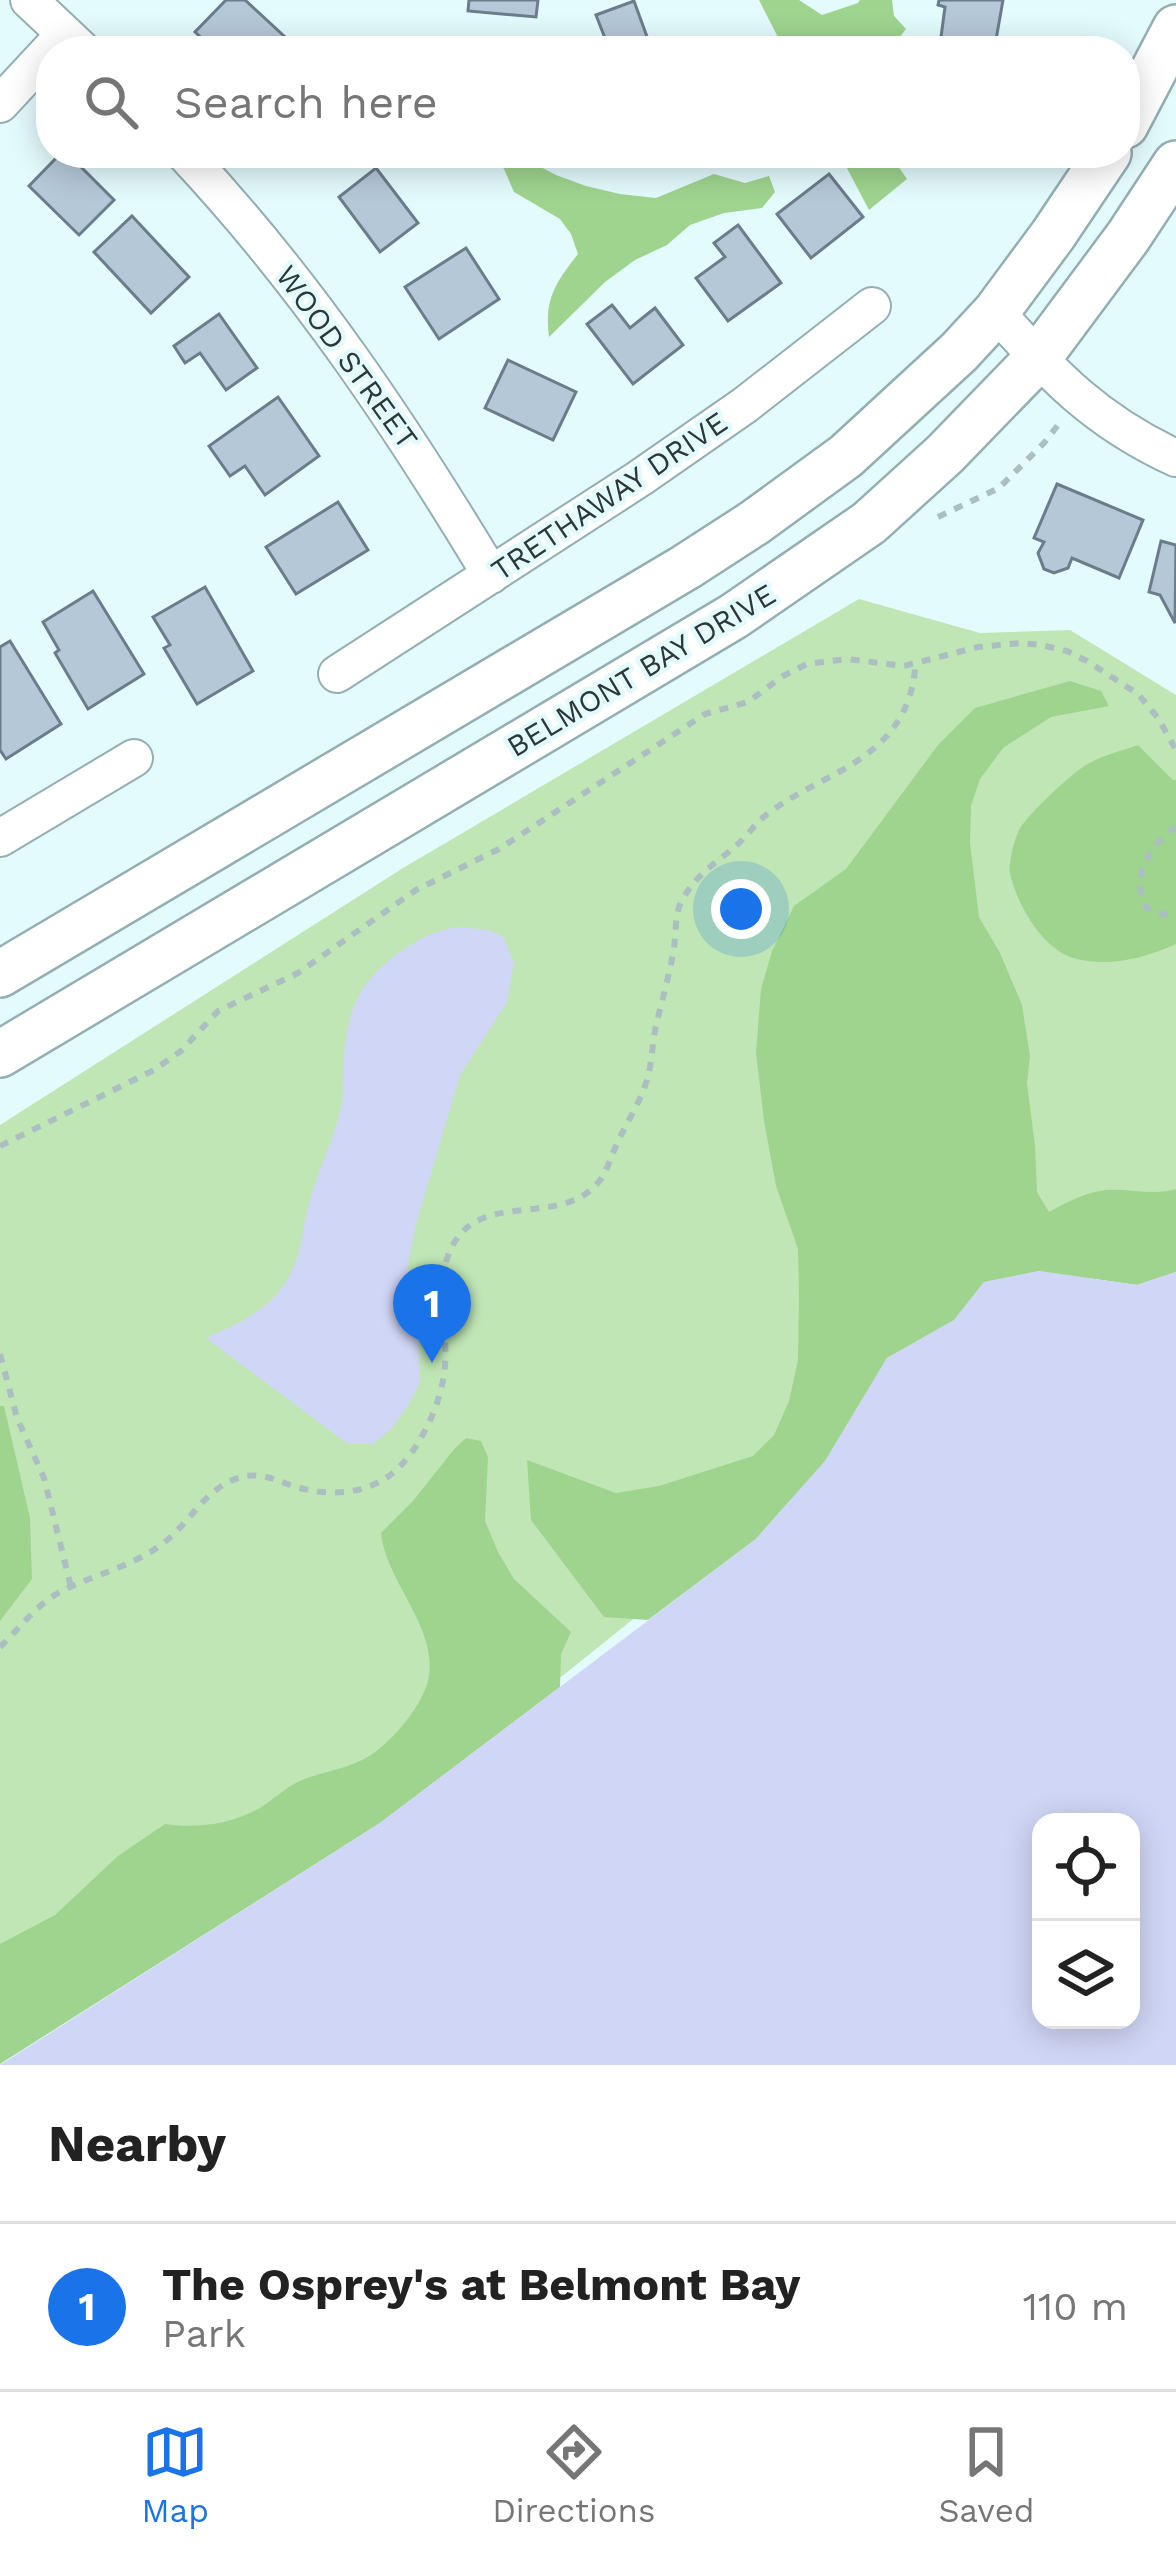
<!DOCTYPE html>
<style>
:root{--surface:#fff;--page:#f6f6f6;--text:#222;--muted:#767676;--line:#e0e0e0;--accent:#1a73e8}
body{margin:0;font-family:"Work Sans",sans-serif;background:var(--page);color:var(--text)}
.controls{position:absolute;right:36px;bottom:36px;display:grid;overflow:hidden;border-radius:24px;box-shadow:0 6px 30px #0003}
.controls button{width:108px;height:108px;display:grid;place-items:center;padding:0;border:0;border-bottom:3px solid var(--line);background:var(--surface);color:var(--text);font:60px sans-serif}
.you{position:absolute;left:741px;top:909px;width:42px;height:42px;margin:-30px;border:9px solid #fff;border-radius:50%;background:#1a73e8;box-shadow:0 0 0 18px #1a73e833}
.badge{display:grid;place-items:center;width:78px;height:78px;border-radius:50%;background:var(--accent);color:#fff;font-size:39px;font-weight:700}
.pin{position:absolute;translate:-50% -99px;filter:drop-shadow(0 3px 6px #0008)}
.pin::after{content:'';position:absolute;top:63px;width:42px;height:36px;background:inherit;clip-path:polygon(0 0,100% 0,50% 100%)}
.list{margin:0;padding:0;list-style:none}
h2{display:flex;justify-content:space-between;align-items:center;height:156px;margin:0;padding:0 48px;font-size:51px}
h2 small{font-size:39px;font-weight:400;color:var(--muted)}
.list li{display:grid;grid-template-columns:78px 1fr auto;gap:36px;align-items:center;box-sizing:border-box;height:168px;padding:0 48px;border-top:3px solid var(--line)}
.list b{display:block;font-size:45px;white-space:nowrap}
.list p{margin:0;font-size:39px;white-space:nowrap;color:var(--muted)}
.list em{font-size:39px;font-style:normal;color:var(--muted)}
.icon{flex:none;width:66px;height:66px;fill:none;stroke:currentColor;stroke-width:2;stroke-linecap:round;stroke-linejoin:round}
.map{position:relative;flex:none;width:1176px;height:2065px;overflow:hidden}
.search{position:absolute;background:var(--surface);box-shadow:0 6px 30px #0003;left:36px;right:36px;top:36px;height:132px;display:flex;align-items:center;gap:30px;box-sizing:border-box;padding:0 42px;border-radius:48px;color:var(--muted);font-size:45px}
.sheet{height:324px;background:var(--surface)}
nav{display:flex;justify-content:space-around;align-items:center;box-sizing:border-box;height:168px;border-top:3px solid var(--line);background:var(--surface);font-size:33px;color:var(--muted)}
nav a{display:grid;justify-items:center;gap:6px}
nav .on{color:var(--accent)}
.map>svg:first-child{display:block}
</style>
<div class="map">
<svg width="1176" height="2065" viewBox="0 0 1176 2065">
<rect width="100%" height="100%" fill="#e4fbfe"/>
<path fill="#c0e6b5" d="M859 599 980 633 1070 630 1176 695V1212L642 1612 393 1812 0 2042V1125L403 868Z"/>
<path fill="#9fd48f" d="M759 0H799L822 15 858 3 860 0H892L894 16 906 29 889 51H785Z
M490 153H514L556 175 586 186 620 194 656 198 714 174 745 183 769 176 775 192 762 208 724 213 690 225 667 245 635 260 605 282 549 337C544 299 556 282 578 254L571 234 560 219 514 192 504 169Z
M839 153H889L907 179 869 210Z
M1070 681 1101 691 1109 706 1051 717 1003 748 980 779 971 806 970 843 979 917 1000 953 1022 1005 1030 1056 1027 1083 1035 1146 1037 1192 1049 1212C1067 1202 1084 1193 1105 1190 1129 1188 1153 1196 1176 1189V1272L1137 1285 1039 1271 984 1282 954 1320 887 1358 825 1461 756 1539 648 1620 604 1617 531 1520 527 1460 616 1493 659 1486 753 1456 774 1435 789 1401 798 1360 799 1296 798 1249 776 1186 764 1121 756 1053 761 989 772 951 794 906 846 869 938 745 975 708Z
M1138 745 1173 780H1176V944C1145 958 1110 967 1077 959 1043 951 1018 906 1010 874 1008 864 1014 840 1019 830 1027 815 1071 774 1086 765 1101 756 1121 751 1138 745Z
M0 1406H4L30 1518 32 1579 0 1621Z
M466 1438 481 1441 488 1457 485 1521 498 1552 514 1579 571 1632 561 1654 560 1687 380 1823 0 2064V1944L55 1915 118 1856 165 1824C198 1829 234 1824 263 1806 276 1797 288 1786 302 1780 322 1772 345 1769 364 1759 388 1747 421 1708 428 1681 440 1629 386 1583 381 1533L413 1501 455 1448Z"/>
<path fill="#d0d6f6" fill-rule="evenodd" d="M459 927 488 930 503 936 514 963 507 1002 460 1075 415 1228 408 1265 412 1322 418 1337 420 1382 409 1404 392 1428 373 1444H348L206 1338C230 1327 257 1316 276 1295 306 1260 299 1232 312 1193 321 1163 335 1137 341 1106 344 1091 343 1075 344 1060 347 1009 359 981 401 951 421 938 435 930 459 927Z
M1039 1271 1137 1285 1176 1272V2065H0L380 1823 756 1539 825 1461 887 1358 954 1320 984 1282ZM1041 1822H1131V2020H1041Z"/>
<path fill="#b5c8d8" stroke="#6b7c8a" stroke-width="3" d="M226 0H245L284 36 269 51H216L195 32Z
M469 0H538L536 17 468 11Z
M939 0H1003L994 51 948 46 941 37 945 7 938 5Z
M634 1 650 45 635 51H610L596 15Z
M61 153H67L114 200 79 235 29 186Z
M376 168 418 223 380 252 339 197Z
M829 174 863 217 811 258 777 214Z
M132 216 189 277 151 313 94 252Z
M738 225 781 283 728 321 696 278 725 257 714 243Z
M466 248 499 299 439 339 405 287Z
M612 305 630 328 655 308 683 345 633 384 587 324Z
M219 314 257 368 226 390 200 353 185 363 174 346Z
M508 360 576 392 553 440 485 408Z
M278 397 319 456 265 495 245 466 230 476 209 446Z
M1057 484 1143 520 1119 578 1072 558 1068 568 1054 573 1044 569 1038 553 1044 542 1034 538Z
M338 502 368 550 296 594 266 547Z
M1161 541 1176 545 1175 623 1160 595 1149 592Z
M205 587 253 671 197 704 164 648 170 645 153 617Z
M93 591 144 674 88 709 55 653 59 650 43 622Z
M10 641 61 724 6 759 0 750V647Z"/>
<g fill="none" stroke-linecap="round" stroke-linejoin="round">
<g stroke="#94afb3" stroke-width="40">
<path id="minor" d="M29 0 80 48
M0 104 65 34
M184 153C305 282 400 424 491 575
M996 312C1053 376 1097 422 1176 458
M337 674 640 478 745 405 872 306
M0 838 134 758"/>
</g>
<g stroke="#94afb3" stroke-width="50">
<path id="tertiary" d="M1125 125 1176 28
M0 974 686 567 754 523 846 456 959 352 996 312 1053 235 1108 153
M0 1054 734 616 869 523 945 454 1038 358 1128 237 1176 164"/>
</g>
<path stroke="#abbec1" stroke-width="6" stroke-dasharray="9 9" stroke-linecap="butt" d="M938 517 999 488 1044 443 1058 425
M1176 827C1150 845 1129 877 1147 908L1157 913 1176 916
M0 1146 154 1070 181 1051 218 1011 298 973 416 890 499 849 705 714 748 702 783 676 807 664 847 659 904 666 978 647 1020 643 1041 645 1067 651 1087 661 1138 694 1158 718 1176 750
M0 1354 17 1418 44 1478 71 1587
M0 1647C19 1629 36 1605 60 1592 96 1573 134 1567 166 1541 192 1520 206 1487 241 1477 260 1472 276 1480 293 1486 325 1496 360 1496 389 1476 419 1454 443 1401 445 1365 448 1329 435 1291 448 1256 474 1183 562 1233 601 1179 609 1166 613 1151 620 1137 629 1119 641 1100 647 1080 652 1063 652 1044 656 1026 662 1000 670 974 674 947 676 932 675 915 681 902 687 891 694 882 703 873 714 863 727 854 738 844 749 834 757 821 770 812 820 775 884 764 908 701 912 689 915 678 915 665"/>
<use href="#minor" stroke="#fff" stroke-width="36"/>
<use href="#tertiary" stroke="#fff" stroke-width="45"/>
</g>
<g text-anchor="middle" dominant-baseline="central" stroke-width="9" stroke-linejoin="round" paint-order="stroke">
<g font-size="30" fill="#2c3738" stroke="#e4fbfe">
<text transform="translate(347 357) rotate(54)">WOOD STREET</text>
<text transform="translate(609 496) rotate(-34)">TRETHAWAY DRIVE</text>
<text transform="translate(641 670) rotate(-31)">BELMONT BAY DRIVE</text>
</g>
</g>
</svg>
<div class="controls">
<button><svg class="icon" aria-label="locate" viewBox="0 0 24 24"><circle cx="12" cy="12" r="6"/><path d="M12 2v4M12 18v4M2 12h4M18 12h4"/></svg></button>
<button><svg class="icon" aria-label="layers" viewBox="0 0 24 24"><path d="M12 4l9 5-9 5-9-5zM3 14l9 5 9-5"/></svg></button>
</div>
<div class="you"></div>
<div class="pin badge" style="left:432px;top:1363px">1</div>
<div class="search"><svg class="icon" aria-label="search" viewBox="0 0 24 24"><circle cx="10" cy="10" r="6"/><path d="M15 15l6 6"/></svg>Search here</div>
</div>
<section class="sheet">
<h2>Nearby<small></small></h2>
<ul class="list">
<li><span class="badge">1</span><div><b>The Osprey's at Belmont Bay</b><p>Park</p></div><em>110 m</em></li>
</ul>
</section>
<nav>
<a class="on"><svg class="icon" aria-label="map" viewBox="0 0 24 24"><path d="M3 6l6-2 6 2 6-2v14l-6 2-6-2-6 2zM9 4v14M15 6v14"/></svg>Map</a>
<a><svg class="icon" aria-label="directions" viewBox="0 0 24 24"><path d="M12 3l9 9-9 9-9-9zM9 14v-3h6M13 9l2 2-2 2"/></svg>Directions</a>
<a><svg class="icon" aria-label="saved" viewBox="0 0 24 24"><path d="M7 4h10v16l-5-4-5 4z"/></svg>Saved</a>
</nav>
